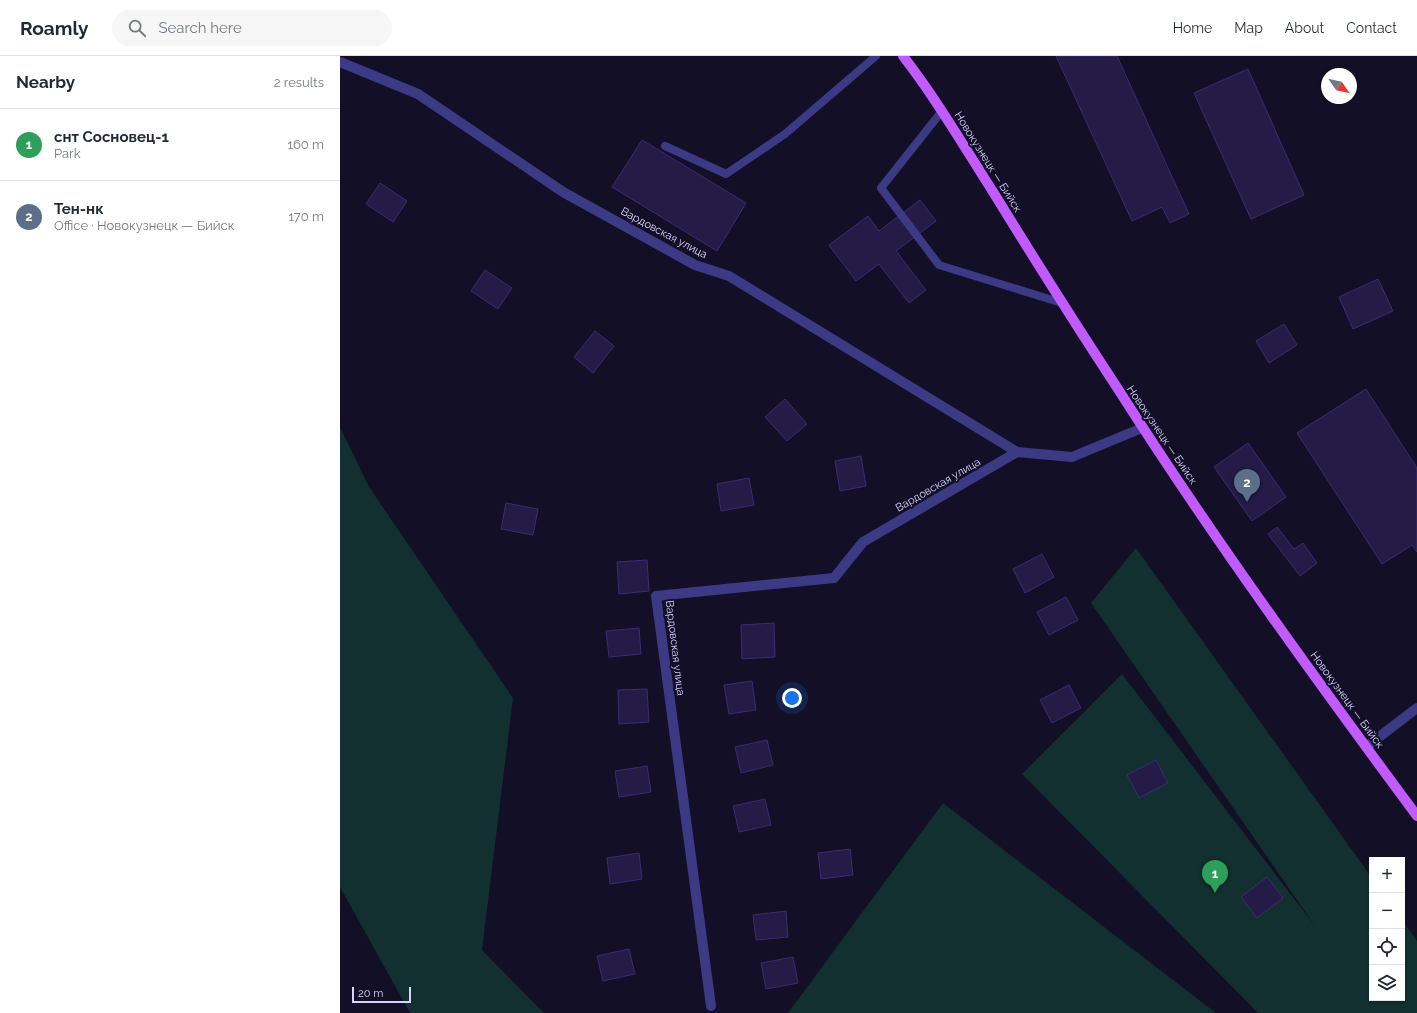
<!DOCTYPE html>
<meta charset="utf-8">
<style>
:root{--surface:#fff;--page:#f6f6f7;--text:#1f2937;--muted:#747a83;--line:#e0e1e3;--accent:#2563eb}
body{margin:0;font-family:Raleway,sans-serif;background:var(--page);color:var(--text)}
.controls{position:absolute;right:12px;bottom:12px;display:grid;overflow:hidden;border-radius:0px;box-shadow:0 1px 3px #0004}
.controls button{width:36px;height:36px;display:grid;place-items:center;padding:0;border:0;border-bottom:1px solid var(--line);background:var(--surface);color:var(--text);font:20px sans-serif}
.compass{position:absolute;left:981px;top:12px;width:36px;height:36px;border-radius:50%;background:var(--surface);box-shadow:0 1px 3px #0004;rotate:124deg}
.scale{position:absolute;left:12px;bottom:10px;width:59px;box-sizing:border-box;padding-left:4px;border:2px solid #d9d4ff;border-top:0;font-size:11px;line-height:14px;white-space:nowrap;color:#d9d4ff;-webkit-text-stroke:3px #130f26;paint-order:stroke}
.you{position:absolute;left:452px;top:642px;width:14px;height:14px;margin:-10px;border:3px solid #fff;border-radius:50%;background:#1a73e8;box-shadow:0 0 0 6px #1a73e833}
.badge{display:grid;place-items:center;width:26px;height:26px;border-radius:50%;background:var(--accent);color:#fff;font-size:13px;font-weight:700}
.pin{position:absolute;translate:-50% -33px;filter:drop-shadow(0 1px 2px #0008)}
.pin::after{content:'';position:absolute;top:21px;width:14px;height:12px;background:inherit;clip-path:polygon(0 0,100% 0,50% 100%)}
.list{margin:0;padding:0;list-style:none}
h2{display:flex;justify-content:space-between;align-items:center;height:52px;margin:0;padding:0 16px;font-size:17px}
h2 small{font-size:13px;font-weight:400;color:var(--muted)}
.list li{display:grid;grid-template-columns:26px 1fr auto;gap:12px;align-items:center;box-sizing:border-box;height:72px;padding:0 16px;border-top:1px solid var(--line)}
.list b{display:block;font-size:15px;white-space:nowrap}
.list p{margin:0;font-size:13px;white-space:nowrap;color:var(--muted)}
.list em{font-size:13px;font-style:normal;color:var(--muted)}
.icon{flex:none;width:22px;height:22px;fill:none;stroke:currentColor;stroke-width:2;stroke-linecap:round;stroke-linejoin:round}
.map{position:relative;flex:none;width:1077px;height:957px;overflow:hidden}
header{display:flex;align-items:center;gap:24px;box-sizing:border-box;height:56px;padding:0 20px;background:var(--surface);border-bottom:1px solid var(--line)}
header strong{font-size:19px}
nav{display:flex;gap:22px;margin-inline-start:auto;font-size:14px}
.search{width:280px;height:36px;background:var(--page);display:flex;align-items:center;gap:10px;box-sizing:border-box;padding:0 14px;border-radius:22px;color:var(--muted);font-size:15px}
main{display:flex}
aside{flex:1;background:var(--surface)}
.map>svg:first-child{display:block}
</style>
<header>
<strong>Roamly</strong>
<div class="search"><svg class="icon" aria-label="search" viewBox="0 0 24 24"><circle cx="10" cy="10" r="6"/><path d="M15 15l6 6"/></svg>Search here</div>
<nav><a>Home</a><a>Map</a><a>About</a><a>Contact</a></nav>
</header>
<main>
<aside>
<h2>Nearby<small>2 results</small></h2>
<ul class="list">
<li><span class="badge" style="background:#2e9e5b">1</span><div><b>снт Сосновец-1</b><p>Park</p></div><em>160 m</em></li>
<li><span class="badge" style="background:#5c6f8a">2</span><div><b>Тен-нк</b><p>Office · Новокузнецк — Бийск</p></div><em>170 m</em></li>
</ul>
</aside>
<div class="map">
<svg width="1077" height="957" viewBox="0 0 1077 957">
<rect width="100%" height="100%" fill="#130f26"/>
<path fill="#12302f" d="M0 371 29 431 173 642 142 894 204 957H70L0 831Z
M796 492 1032 822V942H1062V864L1077 885V957H918L682 718 782 618 975 870 751 547Z
M603 747 876 957H448Z"/>
<path fill="#241b47" stroke="#3b2d73" d="M716 0H777L849 158 830 167 822 151 792 165Z
M908 13 964 139 911 163 854 37Z
M302 84 406 147 377 195 272 131Z
M40 127 67 145 53 166 26 148Z
M580 144 596 165 556 195 586 234 569 247 539 208 516 225 489 189 528 160 539 175Z
M145 214 172 232 158 253 131 235Z
M1038 223 1053 255 1013 273 999 241Z
M944 268 957 289 929 307 916 285Z
M255 275 274 290 253 317 234 301Z
M1026 333 1077 412V496L1072 489 1042 508 957 377Z
M445 343 467 368 447 385 425 361Z
M908 387 946 441 912 465 874 411Z
M521 400 526 430 500 435 495 405Z
M409 422 414 449 381 455 377 428Z
M166 447 198 453 193 479 161 473Z
M937 471 954 493 963 487 977 507 960 520 928 478Z
M702 498 714 521 685 537 673 513Z
M307 504 309 535 279 538 277 506Z
M726 541 738 564 709 579 697 556Z
M434 567 435 601 402 603 401 569Z
M299 572 301 598 269 601 266 575Z
M412 625 416 654 389 658 384 629Z
M729 629 741 652 712 667 700 644Z
M307 633 309 666 279 668 278 634Z
M427 684 433 709 401 717 395 691Z
M816 704 828 727 799 742 787 719Z
M307 710 311 736 279 741 275 715Z
M425 743 431 769 399 776 393 750Z
M510 793 513 819 481 823 478 797Z
M299 797 302 823 270 828 267 802Z
M927 821 943 842 917 862 901 841Z
M446 855 448 881 416 884 413 859Z
M289 893 295 918 263 925 257 900Z
M453 901 458 927 426 933 421 907Z"/>
<g fill="none" stroke-linecap="round" stroke-linejoin="round">
<path stroke="#3d3a85" stroke-width="8" d="M602 55 541 132 599 209 722 247
M325 90 386 118 445 78 536 0"/>
<path stroke="#3d3a85" stroke-width="10" d="M0 6 78 38 223 136 355 209 389 220 677 396
M1026 691 1077 652
M371 950 316 540 494 522 523 486 677 396 732 401 802 372"/>
<path stroke="#c25bff" stroke-width="10" d="M563 0C597 44 625 92 655 139 695 204 736 269 778 333 871 479 974 621 1077 760"/>
</g>
<g text-anchor="middle" dominant-baseline="central" stroke-width="4" stroke-linejoin="round" paint-order="stroke">
<g font-size="11" fill="#d9d4ff" stroke="#130f26">
<text transform="translate(648 106) rotate(58)">Новокузнецк — Бийск</text>
<text transform="translate(324 177) rotate(28)">Вардовская улица</text>
<text transform="translate(822 379) rotate(56)">Новокузнецк — Бийск</text>
<text transform="translate(598 429) rotate(-30)">Вардовская улица</text>
<text transform="translate(335 592) rotate(83)">Вардовская улица</text>
<text transform="translate(1007 644) rotate(54)">Новокузнецк — Бийск</text>
</g>
</g>
</svg>
<div class="controls">
<button>+</button>
<button>−</button>
<button><svg class="icon" aria-label="locate" viewBox="0 0 24 24"><circle cx="12" cy="12" r="6"/><path d="M12 2v4M12 18v4M2 12h4M18 12h4"/></svg></button>
<button><svg class="icon" aria-label="layers" viewBox="0 0 24 24"><path d="M12 4l9 5-9 5-9-5zM3 14l9 5 9-5"/></svg></button>
</div>
<svg class="compass" viewBox="-18 -18 36 36"><path d="M0-13l5 13h-10z" fill="#e53935"/><path d="M0 13l5-13h-10z" fill="#747a83"/></svg>
<div class="scale">20 m</div>
<div class="you"></div>
<div class="pin badge" style="left:875px;top:837px;background:#2e9e5b">1</div>
<div class="pin badge" style="left:907px;top:446px;background:#5c6f8a">2</div>
</div>
</main>
